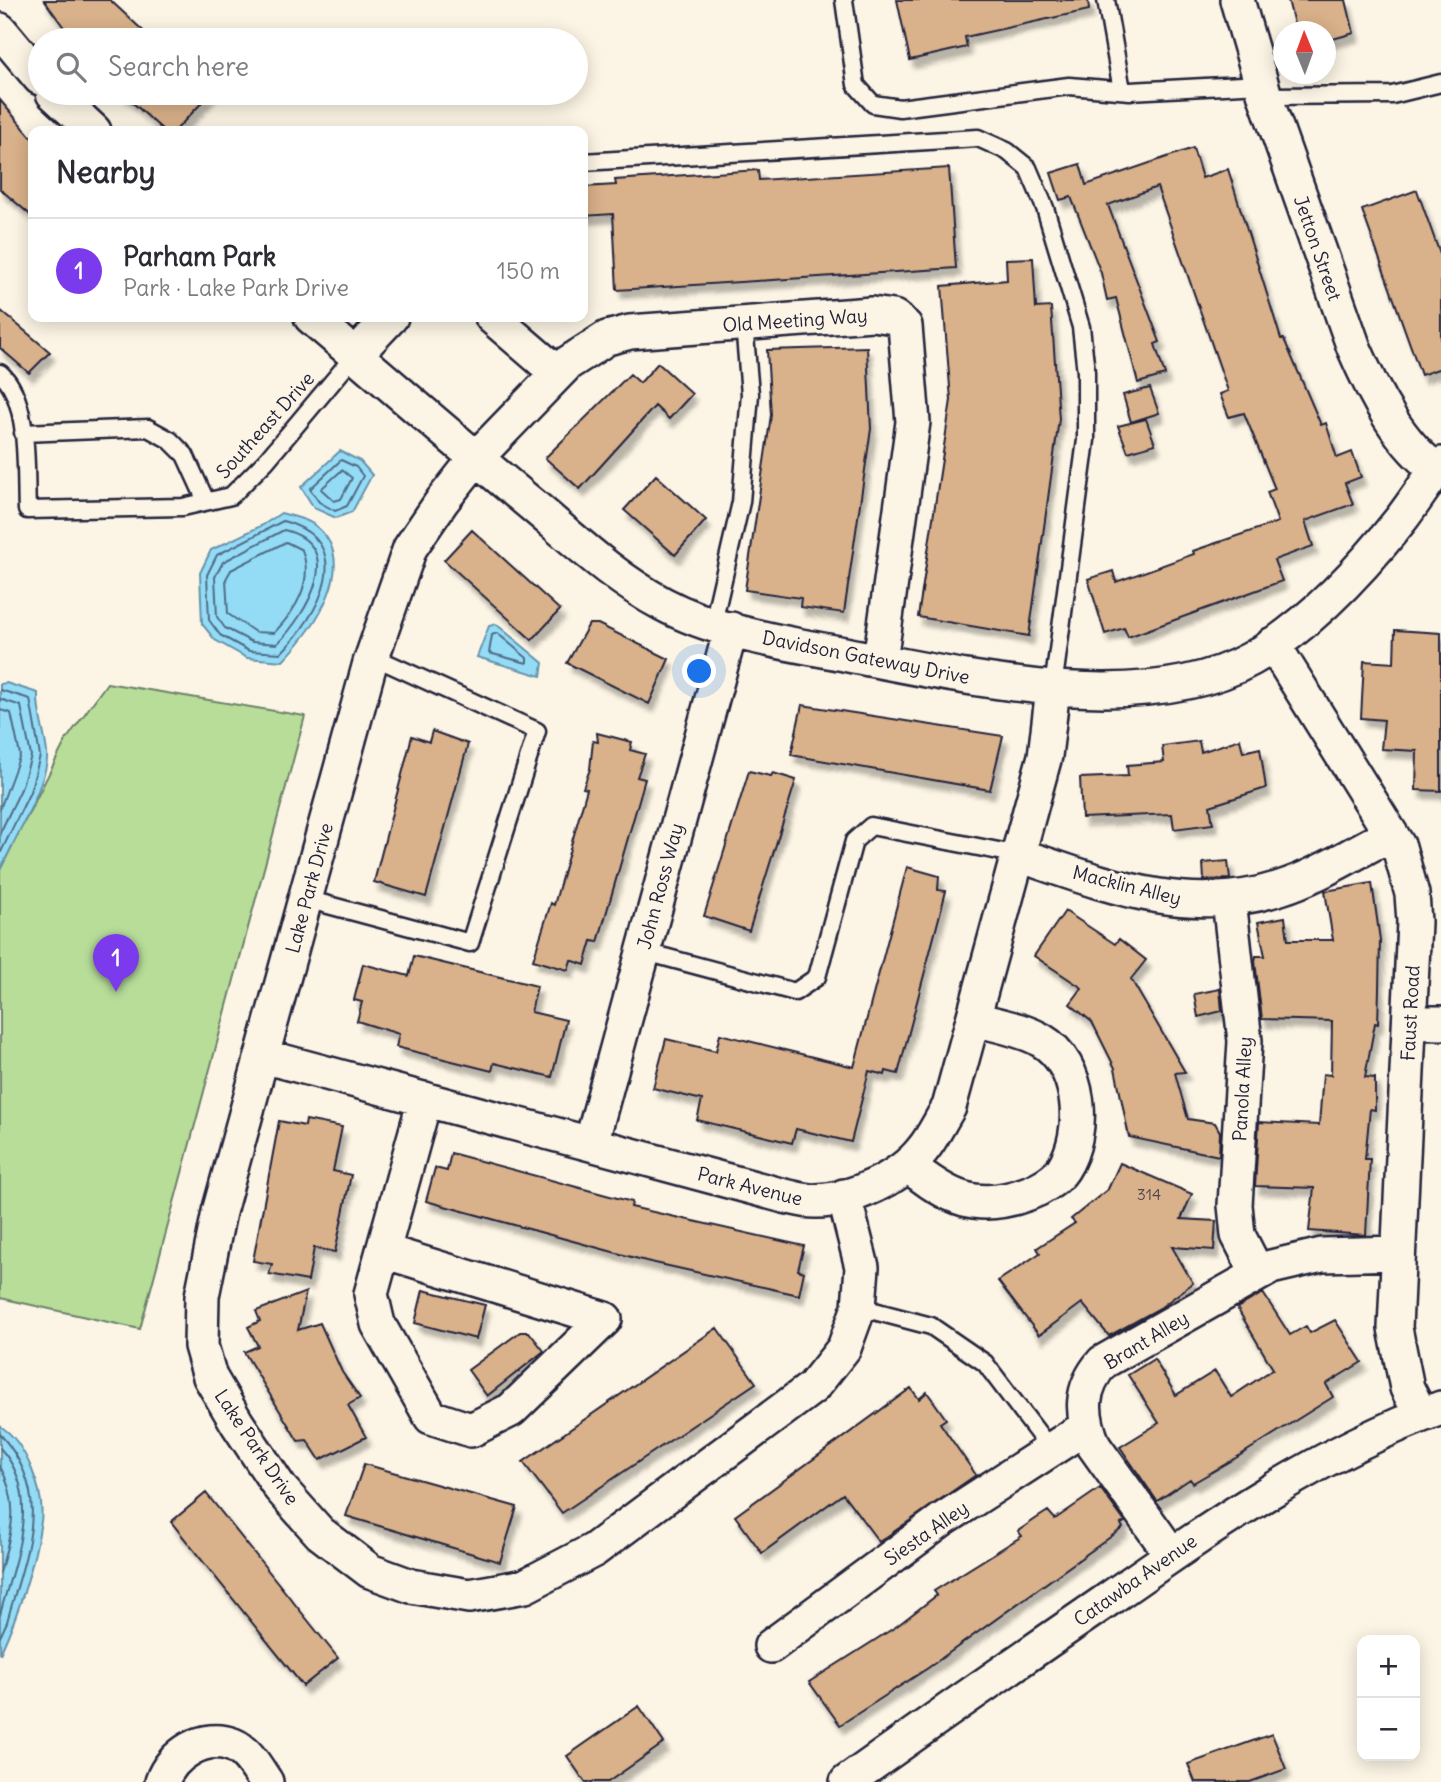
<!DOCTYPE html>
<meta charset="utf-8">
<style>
:root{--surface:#fff;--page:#f2f2f3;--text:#2b2b33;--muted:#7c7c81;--line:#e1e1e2;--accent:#7c3aed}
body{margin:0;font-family:Delius,sans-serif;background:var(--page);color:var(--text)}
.controls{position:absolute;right:21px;bottom:21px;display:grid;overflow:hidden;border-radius:14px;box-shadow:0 4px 18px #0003}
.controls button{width:63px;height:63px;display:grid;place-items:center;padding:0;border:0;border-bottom:2px solid var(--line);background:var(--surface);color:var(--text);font:35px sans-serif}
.compass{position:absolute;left:1273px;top:21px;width:63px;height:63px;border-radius:50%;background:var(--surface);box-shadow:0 4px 18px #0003;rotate:359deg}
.you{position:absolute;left:700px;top:672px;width:24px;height:24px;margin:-18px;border:5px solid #fff;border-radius:50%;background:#1a73e8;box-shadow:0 0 0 10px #1a73e833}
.badge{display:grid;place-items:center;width:46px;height:46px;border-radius:50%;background:var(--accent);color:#fff;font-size:23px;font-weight:700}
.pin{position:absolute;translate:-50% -58px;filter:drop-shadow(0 2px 4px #0008)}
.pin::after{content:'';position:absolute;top:37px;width:24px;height:21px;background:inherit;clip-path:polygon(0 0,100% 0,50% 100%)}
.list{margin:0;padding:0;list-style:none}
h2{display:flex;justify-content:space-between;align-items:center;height:91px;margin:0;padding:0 28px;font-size:30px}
h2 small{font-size:23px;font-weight:400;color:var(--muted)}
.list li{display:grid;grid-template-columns:46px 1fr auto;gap:21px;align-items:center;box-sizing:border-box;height:105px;padding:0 28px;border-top:2px solid var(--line)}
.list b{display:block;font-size:26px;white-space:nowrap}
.list p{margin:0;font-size:23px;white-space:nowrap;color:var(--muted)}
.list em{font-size:23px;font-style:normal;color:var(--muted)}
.icon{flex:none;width:38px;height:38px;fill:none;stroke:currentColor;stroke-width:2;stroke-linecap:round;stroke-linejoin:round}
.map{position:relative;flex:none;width:1441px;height:1782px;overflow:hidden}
.search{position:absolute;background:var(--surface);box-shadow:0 4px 18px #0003;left:28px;top:28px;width:560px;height:77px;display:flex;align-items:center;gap:18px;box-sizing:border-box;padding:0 24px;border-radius:38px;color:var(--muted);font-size:26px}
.panel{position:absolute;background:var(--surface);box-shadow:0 4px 18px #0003;left:28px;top:126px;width:560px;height:196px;border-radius:14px}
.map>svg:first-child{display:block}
</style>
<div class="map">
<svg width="1441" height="1782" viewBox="0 0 1441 1782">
<defs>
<filter id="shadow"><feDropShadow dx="4.5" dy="8" stdDeviation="2" flood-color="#0004"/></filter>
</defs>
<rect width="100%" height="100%" fill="#fcf5e5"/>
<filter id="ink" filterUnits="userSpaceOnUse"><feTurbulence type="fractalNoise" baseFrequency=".0143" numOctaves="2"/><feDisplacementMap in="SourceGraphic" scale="14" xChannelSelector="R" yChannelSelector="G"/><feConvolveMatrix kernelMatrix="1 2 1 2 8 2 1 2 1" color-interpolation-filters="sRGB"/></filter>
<g filter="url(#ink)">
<path fill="#b7dd99" stroke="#6c806a" stroke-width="2" d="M107 683 305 716 140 1329 0 1298V870L66 740Z"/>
<path fill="#94dcf6" stroke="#6692ab" stroke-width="2" d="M340 451 360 461 372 475 352 512 336 518 314 508 301 487Z
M281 513C291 516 304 518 313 524 364 561 313 630 283 661L247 658 215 640 202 624 200 573 211 550 263 525Z
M496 624 543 663 541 676 477 657 489 626Z
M6 683 38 693C37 715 45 732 47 753 50 778 12 845 0 870V684Z
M0 1426C25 1441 45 1492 41 1521 35 1563 18 1615 0 1654Z"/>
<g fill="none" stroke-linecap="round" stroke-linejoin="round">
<path stroke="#506c86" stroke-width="2" d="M341 460 356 467 363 476 347 506 335 511 319 502 310 489Z
M342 470 352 478 341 499 334 501 321 489Z
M283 521C360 542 319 615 281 653L249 651 220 635 209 620 207 575 217 555Z
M284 530C349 546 306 615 277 644L252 642 225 628 217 617 215 577 223 562Z
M286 542 302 550C314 582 296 610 274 633L255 632 228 614 226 579 231 570Z
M497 633 527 658V663L489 653 492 635Z
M0 690 30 699 40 756 30 792 0 854
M0 699 21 706 31 756 21 789 0 833
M0 710 11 713 20 755 0 809
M0 1434C55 1496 26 1551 7 1622L0 1637
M0 1448C44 1496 14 1560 0 1615
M0 1466C21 1506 11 1532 0 1573"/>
</g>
<path fill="#d9b18a" stroke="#22223b" stroke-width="2" filter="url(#shadow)" d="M44 0H110L153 40H73Z
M897 0H1088L1089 10 965 37 967 47 910 60Z
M1288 0H1346L1354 33 1326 41V32H1296Z
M122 93H211L175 131H164Z
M0 100 33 139V217L0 189Z
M1193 148 1202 178 1228 169 1281 339H1284L1321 425 1326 423 1337 458 1352 452 1361 477 1345 483 1353 504 1305 521 1313 546 1274 560 1282 581 1128 637 1124 628 1105 634 1088 579 1113 571 1116 582 1194 554 1193 551 1278 522 1267 492 1275 489 1244 413 1229 417 1220 394 1228 391 1157 187 1108 205 1160 342 1155 344 1165 375 1138 383 1116 298 1107 300 1101 273 1071 197 1060 200 1051 173 1080 164 1086 185Z
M949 168 956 268 617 290 613 214 583 216V187L616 185 615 180 758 170 759 180Z
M1417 190 1441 257V368L1421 375 1362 210Z
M1033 258 1036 308 1051 307 1059 419 1029 636 918 617 951 400 942 286 1007 280 1006 259Z
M0 310 50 352 29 373 0 348Z
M867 347 871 429 844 613 800 607 801 598 745 590 771 415 767 350Z
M658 363 692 394 669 419 655 406 580 489 545 458 630 374 640 383Z
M1150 388 1159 413 1131 422 1123 395Z
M1146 419 1155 444 1128 452 1118 426Z
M656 475 706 520 675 555 624 510Z
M472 530 560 610 532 640 444 560Z
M589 624H598L669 659 649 704 567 663Z
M1395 630 1441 633V791L1416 790 1417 751 1381 749 1384 720 1361 718 1364 661 1394 663Z
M802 705 1003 736 990 790 791 755Z
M432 731 468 744 426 897 374 882 412 736 429 742Z
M597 733 632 742 630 750 645 754 637 777 645 779 598 942 592 941 585 965 571 960 568 970 533 960 551 903 554 905 587 789 583 788 590 769 593 741 598 742Z
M1240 739 1243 752 1260 748 1266 788 1210 806 1213 824 1174 829 1172 814 1082 818 1080 778 1128 776 1127 765 1164 762 1162 746 1199 741 1201 752Z
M749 771 771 776 773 773 796 780 749 931 704 916Z
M1228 861 1230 879 1204 880 1203 863Z
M907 867 939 876 938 890 946 891 898 1074 886 1071 885 1075 869 1071 851 1142 796 1129 792 1143 697 1120 702 1100 653 1088 666 1039 716 1051 720 1034 854 1067Z
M1372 883 1380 940 1379 989 1378 1024 1375 1023 1365 1077 1375 1078V1110L1370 1109 1365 1159H1370L1366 1235 1309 1231 1314 1188 1255 1186 1259 1122 1319 1125 1323 1074 1331 1075 1332 1021 1262 1019 1255 961 1256 956H1265L1258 922 1285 917 1288 940H1333L1325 891Z
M1065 911 1115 944 1119 939 1146 960 1131 979 1185 1072 1175 1073 1188 1119 1215 1123 1220 1132 1219 1156 1129 1137 1115 1068 1092 1022 1070 1004 1082 988 1034 956Z
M414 956 537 986 531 1012 566 1020 552 1077 494 1063 492 1071 396 1047 399 1034 357 1021 362 1002 354 1000 363 964 409 976Z
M1220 989 1222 1011 1198 1017 1194 994Z
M306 1120 342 1127 333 1171 351 1175 335 1252 314 1248 308 1281 269 1274 272 1264 253 1261 279 1121 305 1126Z
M451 1153 632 1202 631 1207 804 1246 798 1270 804 1272 799 1295 646 1261 426 1201 435 1168 447 1171Z
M1120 1163 1192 1194 1181 1219 1216 1221 1214 1250 1172 1247 1193 1283 1160 1308 1109 1336 1082 1303 1039 1335 998 1281 1040 1253 1037 1248 1075 1223 1071 1219 1108 1189Z
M423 1290 485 1305 476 1339 415 1323Z
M306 1292 298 1330 320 1323 342 1372 360 1398 348 1405 366 1437 320 1460 307 1440 298 1441 244 1352 258 1346 248 1327 260 1321 256 1311Z
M1263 1293 1290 1335 1306 1326 1310 1333 1335 1320 1362 1362 1326 1384 1333 1397 1231 1461 1193 1483 1190 1479 1157 1501 1120 1447 1159 1423 1128 1375 1154 1359 1176 1395 1215 1371 1231 1397 1273 1369 1237 1308Z
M717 1328 756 1383 562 1513 523 1462Z
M520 1332H529L544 1351 487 1396 468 1370Z
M911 1388 919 1399 927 1392 946 1419 940 1423 976 1475 879 1542 843 1494 762 1553 735 1516Z
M364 1464 517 1507 500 1562 346 1516Z
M1100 1488 1125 1522 1121 1524 1123 1528 928 1668 840 1725 809 1682 897 1626 937 1595 934 1591 1022 1536 1018 1531 1037 1518 1048 1511 1055 1519Z
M206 1493 338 1658 303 1686 171 1522Z
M639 1706 664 1743 608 1782H585L567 1756Z
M1272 1734 1286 1769 1250 1782H1195L1188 1764Z"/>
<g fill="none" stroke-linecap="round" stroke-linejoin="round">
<g stroke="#22223b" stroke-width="21">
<path id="service" d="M844 0 856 85 873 104 900 108 1069 86 1130 91 1261 84
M1106 0 1122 90
M1265 96 1392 95 1441 83
M583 162 978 138 1007 151 1028 168 1045 208 1081 327 1086 372V440L1053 688
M0 373C31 400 25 471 27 510L183 507 231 496 266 461 355 355
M23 433 148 428 170 440 185 455 206 501
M713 623 741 502 750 394 744 324
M306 899 470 943 537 731 372 656
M642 951 795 992 817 977 854 841 871 826 1019 855
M859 1307 931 1326 985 1363 1050 1449"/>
</g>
<g stroke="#22223b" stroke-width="38">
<path id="minor" d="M1237 0 1265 96 1354 348C1373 392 1400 446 1441 473
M0 30 40 78
M53 93 94 131
M311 317C384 379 456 442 530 503 572 538 614 578 663 604 719 634 788 643 849 655 963 677 1144 719 1251 659 1309 626 1361 570 1402 518 1415 501 1427 482 1441 464
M492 317 557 373
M355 355 391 317
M1273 644 1399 847 1412 894 1414 922 1395 1328 1407 1388 1421 1415
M1019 855C1107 885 1187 918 1280 888 1318 876 1355 852 1391 834
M1229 900 1245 1041 1235 1205 1238 1235 1258 1274
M1410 1022 1441 1023
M263 1056 784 1196C795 1198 806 1202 817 1201 852 1200 901 1178 923 1149 933 1137 940 1121 949 1107L1045 756 1053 688
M591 1144 731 629
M908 1165C948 1198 977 1213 1029 1193 1040 1189 1056 1180 1063 1169 1087 1132 1082 1064 1041 1040 1022 1029 996 1025 975 1019
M844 1196 862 1267 859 1307 844 1348 813 1387 594 1550 525 1586 469 1596 411 1586 370 1571 320 1533 280 1488 237 1423 210 1377 201 1346 202 1296 219 1212 370 663 410 548 442 501 476 458 568 363 607 338 630 332 872 314 894 317 905 326 913 422 880 661
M383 1251 605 1319 511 1410 471 1430 431 1417 378 1324 371 1294 425 1099
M1172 1555 1094 1446C1081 1415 1079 1389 1103 1362L1271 1267 1322 1255 1398 1253
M771 1646 942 1520 1086 1427
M162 1782C171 1755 204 1733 233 1745 248 1751 257 1769 266 1782
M847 1782C932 1721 1017 1662 1103 1603 1210 1528 1317 1453 1441 1408"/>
</g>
<use href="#service" stroke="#fcf5e5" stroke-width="16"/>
<use href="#minor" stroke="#fcf5e5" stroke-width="33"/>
</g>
</g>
<g text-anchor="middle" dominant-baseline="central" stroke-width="6" stroke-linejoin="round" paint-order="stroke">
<g font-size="16" fill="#50464f">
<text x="1149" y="1194">314</text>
</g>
<g font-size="19" fill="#22223b" stroke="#fcf5e5">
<text transform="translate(1318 248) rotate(71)">Jetton Street</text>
<text transform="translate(795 320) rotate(-4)">Old Meeting Way</text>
<text transform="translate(265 425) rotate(-48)">Southeast Drive</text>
<text transform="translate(866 657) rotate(11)">Davidson Gateway Drive</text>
<text transform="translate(1127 885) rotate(14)">Macklin Alley</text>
<text transform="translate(660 886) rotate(-75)">John Ross Way</text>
<text transform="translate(309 888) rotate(-75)">Lake Park Drive</text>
<text transform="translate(1410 1013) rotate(-87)">Faust Road</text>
<text transform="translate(1242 1089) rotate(-87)">Panola Alley</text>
<text transform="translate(750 1186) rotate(14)">Park Avenue</text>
<text transform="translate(1146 1340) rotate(-31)">Brant Alley</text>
<text transform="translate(257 1447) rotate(56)">Lake Park Drive</text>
<text transform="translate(926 1533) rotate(-35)">Siesta Alley</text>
<text transform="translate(1135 1580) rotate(-35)">Catawba Avenue</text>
</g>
</g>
</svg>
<div class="controls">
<button>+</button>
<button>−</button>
</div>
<svg class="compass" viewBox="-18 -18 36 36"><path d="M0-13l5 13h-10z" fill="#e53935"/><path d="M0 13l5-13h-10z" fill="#7c7c81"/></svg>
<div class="you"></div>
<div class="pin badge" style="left:116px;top:992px">1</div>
<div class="search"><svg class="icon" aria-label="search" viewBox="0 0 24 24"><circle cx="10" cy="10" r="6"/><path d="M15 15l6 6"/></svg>Search here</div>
<section class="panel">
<h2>Nearby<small></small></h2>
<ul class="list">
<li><span class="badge">1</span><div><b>Parham Park</b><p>Park · Lake Park Drive</p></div><em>150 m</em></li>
</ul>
</section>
</div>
